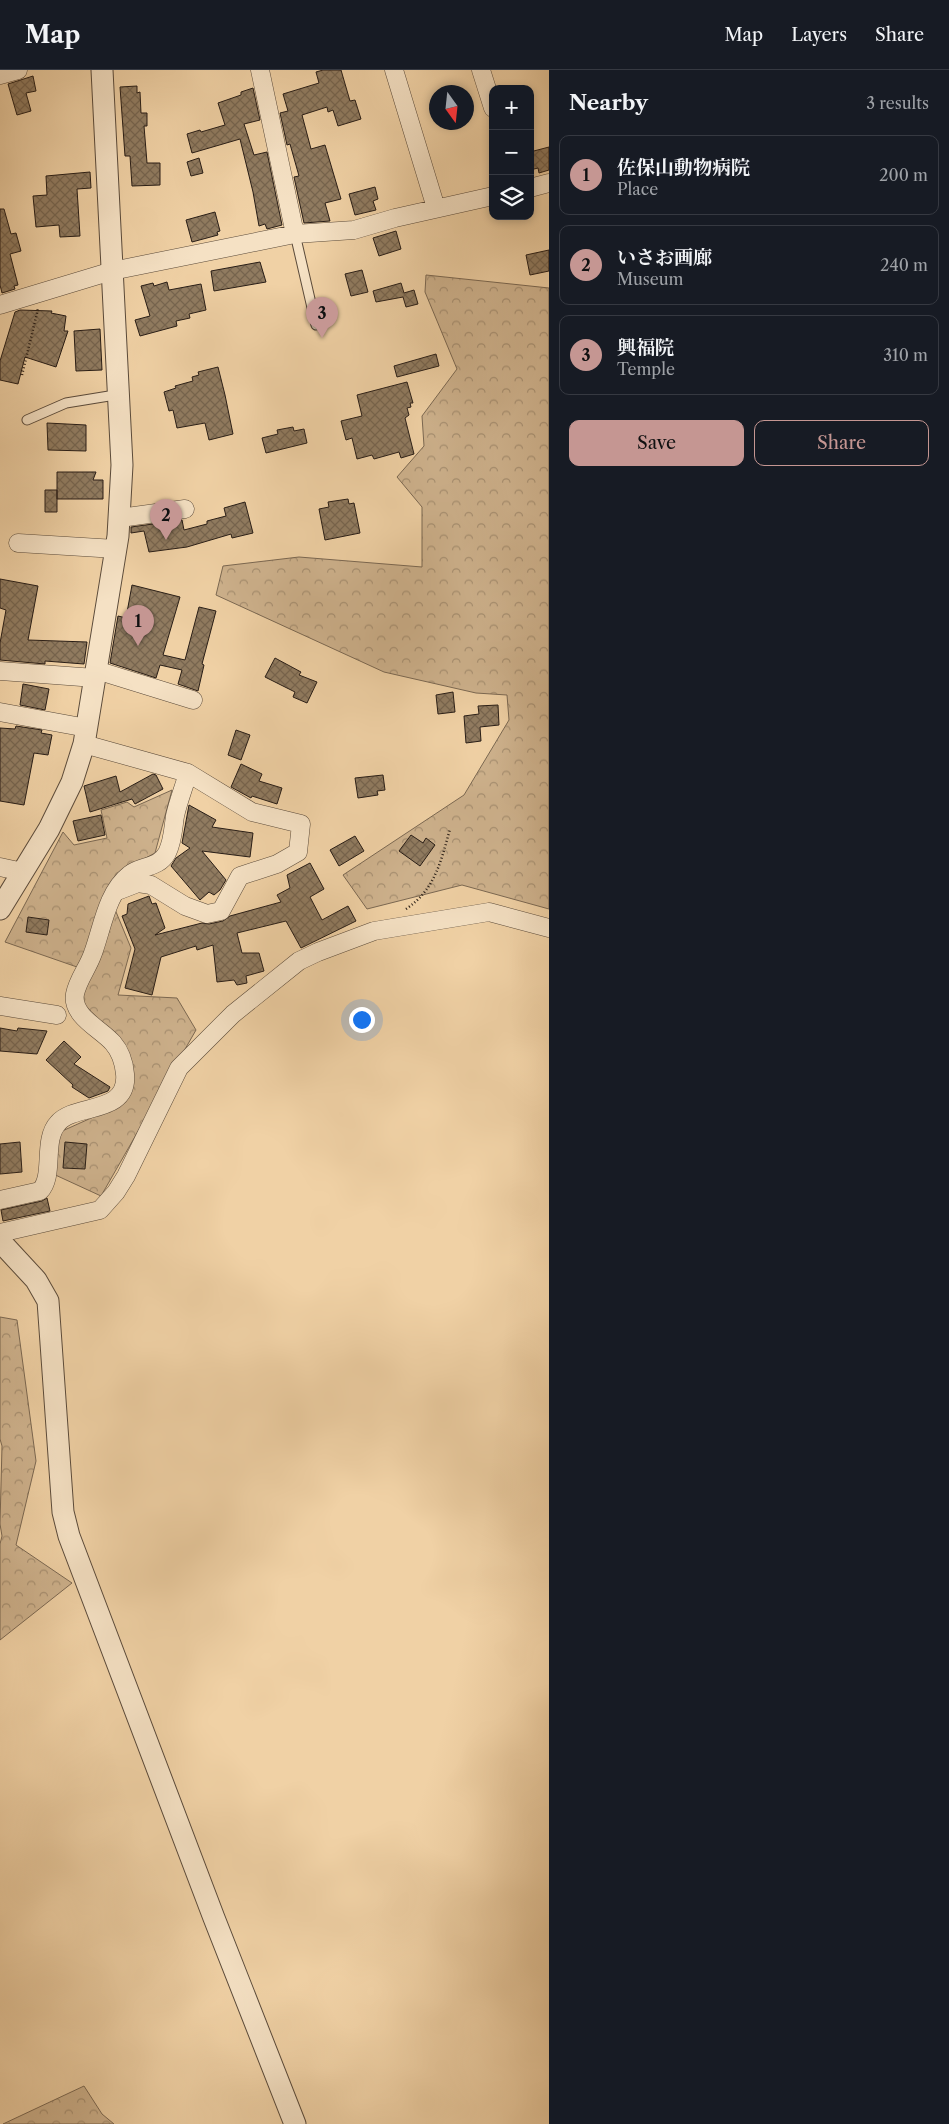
<!DOCTYPE html>
<meta charset="utf-8">
<style>
:root{--surface:#171b24;--page:#20242c;--text:#f1f3f6;--muted:#9ea1a6;--line:#363941;--accent:#c59692}
body{margin:0;font-family:"Libre Caslon Text","Noto Serif JP",serif;background:var(--page);color:var(--text)}
.controls{position:absolute;right:15px;top:15px;display:grid;overflow:hidden;border-radius:10px;box-shadow:0 2px 8px #0003}
.controls button{width:45px;height:45px;display:grid;place-items:center;padding:0;border:0;border-bottom:1px solid var(--line);background:var(--surface);color:var(--text);font:25px sans-serif}
.compass{position:absolute;left:429px;top:15px;width:45px;height:45px;border-radius:50%;background:var(--surface);box-shadow:0 2px 8px #0003;rotate:165deg}
.you{position:absolute;left:361px;top:949px;width:18px;height:18px;margin:-12px;border:4px solid #fff;border-radius:50%;background:#1a73e8;box-shadow:0 0 0 8px #1a73e833}
.badge{display:grid;place-items:center;width:32px;height:32px;border-radius:50%;background:var(--accent);color:#111;font-size:16px;font-weight:700}
.pin{position:absolute;translate:-50% -41px;filter:drop-shadow(0 1px 2px #0008)}
.pin::after{content:'';position:absolute;top:26px;width:18px;height:15px;background:inherit;clip-path:polygon(0 0,100% 0,50% 100%)}
.list{margin:0;padding:0;list-style:none}
h2{display:flex;justify-content:space-between;align-items:center;height:65px;margin:0;padding:0 20px;font-size:21px}
h2 small{font-size:16px;font-weight:400;color:var(--muted)}
.list li{display:grid;grid-template-columns:32px 1fr auto;gap:15px;align-items:center;box-sizing:border-box;height:80px;margin:0 10px 10px;padding:0 10px;border:1px solid var(--line);border-radius:10px}
.list b{display:block;font-size:19px;white-space:nowrap}
.list p{margin:0;font-size:16px;white-space:nowrap;color:var(--muted)}
.list em{font-size:16px;font-style:normal;color:var(--muted)}
.actions{display:flex;gap:10px;padding:15px 20px}
.actions a{flex:1;padding:11px 0;border:1px solid var(--accent);border-radius:10px;text-align:center;font-size:18px;color:var(--accent)}
.actions .main{background:var(--accent);color:#111}
.icon{flex:none;width:28px;height:28px;fill:none;stroke:currentColor;stroke-width:2;stroke-linecap:round;stroke-linejoin:round}
.map{position:relative;flex:none;width:549px;height:2054px;overflow:hidden}
header{display:flex;align-items:center;gap:30px;box-sizing:border-box;height:70px;padding:0 25px;background:var(--surface);border-bottom:1px solid var(--line)}
header strong{font-size:24px}
nav{display:flex;gap:28px;margin-inline-start:auto;font-size:18px}
main{display:flex}
aside{flex:1;background:var(--surface)}
.map>svg:first-child{display:block}
</style>
<header>
<strong>Map</strong>
<nav><a>Map</a><a>Layers</a><a>Share</a></nav>
</header>
<main>
<div class="map">
<svg width="549" height="2054" viewBox="0 0 549 2054">
<defs>
<pattern id="forest-crowns" width="20" height="18" patternUnits="userSpaceOnUse" patternTransform="scale(1.25)"><rect width="20" height="18" fill="#ceb28d"/><path d="M2 6a3 3 0 1 1 6 0M12 15a3 3 0 1 1 6 0" fill="none" stroke="#a79072"/></pattern>
<pattern id="building-cross-hatch" width="8" height="8" patternUnits="userSpaceOnUse" patternTransform="scale(1.25)"><rect width="8" height="8" fill="#907b60"/><path d="M0 0l8 8M0 8l8-8" fill="none" stroke="#76644e"/></pattern>
</defs>
<rect width="100%" height="100%" fill="#f0d1a5"/>
<filter id="stains"><feTurbulence type="fractalNoise" baseFrequency=".004" numOctaves="4"/><feColorMatrix values="0 0 0 0 .2 0 0 0 0 .09 0 0 0 0 .02 0 0 0 .5 -.17"/></filter>
<radialGradient id="worn" r=".72"><stop offset=".6" stop-color="#630" stop-opacity="0"/><stop offset="1" stop-color="#630" stop-opacity=".3"/></radialGradient>
<path fill="url(#forest-crowns)" stroke="#7b6852" d="M426 205 549 218V839L462 815 367 839 343 805 464 725 509 650 507 625 476 623 384 602 216 525 223 496 299 487 422 497V437L397 407 424 376 422 346 457 299 425 222Z
M172 720 155 783 129 797 89 879 77 897 5 872 63 762 74 775 107 768 101 740 127 732 134 737Z
M114 837 131 878 118 925 177 928 196 960 101 1126 51 1103 60 1062 109 1040 131 999 83 936 79 928Z
M0 1247 17 1250 36 1391 16 1475 72 1513 0 1570V1474L2 1466 0 1454 2 1376 0 1369Z
M84 2016 102 2044 114 2054H3Z"/>
<path fill="url(#building-cross-hatch)" stroke="#281d16" d="M323 0H341L350 31 355 30 361 49 338 56 333 40 328 42 327 37 302 45 311 79 325 75 341 129 325 133 330 151 304 153 294 107 299 106 290 74 287 75 280 43 288 41 283 24 319 13 316 2Z
M33 6 36 21 26 23 31 41 17 45 8 14Z
M137 16V23L140 22 141 43H147V56H144L147 93H160V115L132 116 130 86H125L120 17Z
M253 18 260 50 244 54 254 85 267 82 282 155 267 159 265 154 259 156 253 122 240 69 192 83 187 64 200 60 201 62 225 55 218 33 241 25V22Z
M549 77V100L539 103 538 98 530 100V82Z
M199 88 203 103 191 106 187 92Z
M90 102 91 118 77 119 80 166 60 167 59 155 36 157 33 126 47 125 46 106Z
M375 117 378 129 373 131 376 140 355 145 349 124Z
M0 139H4L11 164 16 163 21 181 10 184 18 215 14 216 15 219 2 223 0 215Z
M215 142 220 161 217 162 218 165 192 172 186 150Z
M396 161 401 179 379 186 373 168Z
M549 180V201L530 205 526 185Z
M260 192 266 212 214 221 211 201Z
M362 200 368 222 351 226 345 204Z
M167 212 169 220 201 214 206 240 189 244 190 248 176 251 177 256 140 266 135 250 150 246 141 216 153 213 154 216Z
M401 213 404 223 414 220 418 234 406 237 403 227 376 232 373 221Z
M20 240 52 241 51 243 66 246 64 261H68L56 297 25 287 18 314 0 310V291L15 242Z
M100 259 102 300 76 301 74 261Z
M436 284 439 296 397 307 394 296Z
M218 297 225 325 233 364 209 370 205 353 177 358 173 340 169 341 164 322 176 318 175 316 193 311 192 307 199 305 198 302Z
M407 312 413 333H410L411 337 407 338 409 345 405 348 414 384 401 388 399 382 374 389 372 385 357 389 352 368 346 370 341 351 362 346 357 325Z
M47 353 86 355V381L48 380Z
M293 357 294 361 304 359 307 373 266 383 262 368 278 364 277 360Z
M57 402H96L93 410H103V429H57Z
M45 420H57V442H45Z
M348 429 349 434 354 433 360 463 325 470 319 439 329 437 328 432Z
M245 432 253 463 232 468 231 464 187 477 149 482 144 461 131 463V457L182 450 184 460 207 454V451L226 446 224 438Z
M0 509 38 516 28 570 87 572 84 594 45 591V594L0 590V573L6 540 0 538Z
M132 515 180 527 163 585 185 590 199 537 216 541 202 594 204 595 198 621 178 614 182 600 160 595 156 608 110 593 118 546 126 548Z
M275 588 301 602 299 605 317 612 307 633 293 627 295 622 265 607Z
M23 614 49 619 45 640 20 635Z
M453 622 455 642 438 644 436 625Z
M498 635 499 655 480 657 481 671 466 673 464 646 479 644 478 636Z
M16 656 42 660 41 663 52 665 48 685 34 683 24 735 0 731V658L15 659Z
M236 660 250 665 241 690 228 685Z
M241 694 262 704 259 711 282 718 277 734 252 726 251 728 231 717Z
M153 704 156 705 163 719 135 734 132 729 90 742 84 716 116 706 120 722Z
M383 705 385 720 377 721 378 725 358 728 355 708Z
M189 735 216 750 212 757 253 763 250 787 202 781 226 810 220 820 214 825 209 822 200 830 171 796 176 788 190 778 182 773Z
M101 745 105 765 78 771 73 751Z
M411 765 423 773 426 768 435 775 420 796 399 781Z
M355 766 364 781 339 796 330 780Z
M310 793 324 819 310 827 322 850 348 836 356 851 301 878 286 851 237 863 242 883H259L264 901 246 906 247 913 237 915 234 910 217 912 213 875 197 880 196 876 161 887 152 925 125 918 135 879 122 846 127 844 128 834 149 826 152 834 156 833 165 858 155 865 202 853 209 854 223 851 230 846 281 832 277 825 290 818 287 805Z
M28 847 49 850 47 865 26 862Z
M0 958 17 961 18 958 47 961 37 984 0 981Z
M64 971 81 987 74 994 110 1017 108 1021 89 1028 72 1017 73 1015 46 990Z
M20 1072 22 1102 0 1104V1074Z
M65 1072 87 1074 85 1099 63 1098Z
M47 1128 50 1141 3 1151 1 1140 42 1131Z"/>
<g fill="none" stroke-linecap="round" stroke-linejoin="round">
<g stroke="#5a4a3a" stroke-width="11">
<path id="service" d="M295 164 316 255
M27 350 66 333 109 326"/>
</g>
<g stroke="#5a4a3a" stroke-width="19">
<path id="minor" d="M260 0 295 164
M394 0 436 138
M481 0 493 38
M0 5 18 0
M530 118 549 113
M0 235 112 201 295 164 354 160 395 148 493 126
M120 448 185 439
M18 473 116 479
M96 600 193 630
M0 601 95 608
M0 642 87 658
M84 674 188 703 252 742 301 754 298 782 277 794 240 806 221 841 207 844 185 836 151 815 138 813 120 820
M0 797 23 802
M0 936 57 945
M0 1130 40 1121C55 1106 42 1070 58 1053 75 1033 129 1045 125 1004 124 992 120 981 113 973 101 959 71 946 75 924 78 909 88 898 93 883 102 859 107 822 129 805 141 795 158 799 167 783 173 771 173 759 175 746 178 732 184 717 188 703
M0 1163 100 1140 116 1122 126 1106 179 998 233 944 299 891 318 882 374 861 489 842 549 858"/>
</g>
<g stroke="#5a4a3a" stroke-width="23">
<path id="tertiary" d="M0 839 49 759 72 712 84 674 118 466 122 395 102 0
M0 1171 36 1210 48 1231 63 1442 69 1466 214 1848 295 2054"/>
</g>
<path stroke="#281d16" stroke-width="2.5" stroke-dasharray="1 2.5" stroke-linecap="butt" d="M22 305 38 239
M406 839C435 820 441 791 450 759"/>
<use href="#service" stroke="#f5e1c4" stroke-width="9"/>
<use href="#minor" stroke="#f5e1c4" stroke-width="18"/>
<use href="#tertiary" stroke="#f5e1c4" stroke-width="21"/>
</g>
<rect width="100%" height="100%" filter="url(#stains)"/>
<rect width="100%" height="100%" fill="url(#worn)"/>
</svg>
<div class="controls">
<button>+</button>
<button>−</button>
<button><svg class="icon" aria-label="layers" viewBox="0 0 24 24"><path d="M12 4l9 5-9 5-9-5zM3 14l9 5 9-5"/></svg></button>
</div>
<svg class="compass" viewBox="-18 -18 36 36"><path d="M0-13l5 13h-10z" fill="#e53935"/><path d="M0 13l5-13h-10z" fill="#9ea1a6"/></svg>
<div class="you"></div>
<div class="pin badge" style="left:138px;top:576px">1</div>
<div class="pin badge" style="left:166px;top:470px">2</div>
<div class="pin badge" style="left:322px;top:268px">3</div>
</div>
<aside>
<h2>Nearby<small>3 results</small></h2>
<ul class="list">
<li><span class="badge">1</span><div><b>佐保山動物病院</b><p>Place</p></div><em>200 m</em></li>
<li><span class="badge">2</span><div><b>いさお画廊</b><p>Museum</p></div><em>240 m</em></li>
<li><span class="badge">3</span><div><b>興福院</b><p>Temple</p></div><em>310 m</em></li>
</ul>
<div class="actions"><a class="main">Save</a><a>Share</a></div>
</aside>
</main>
